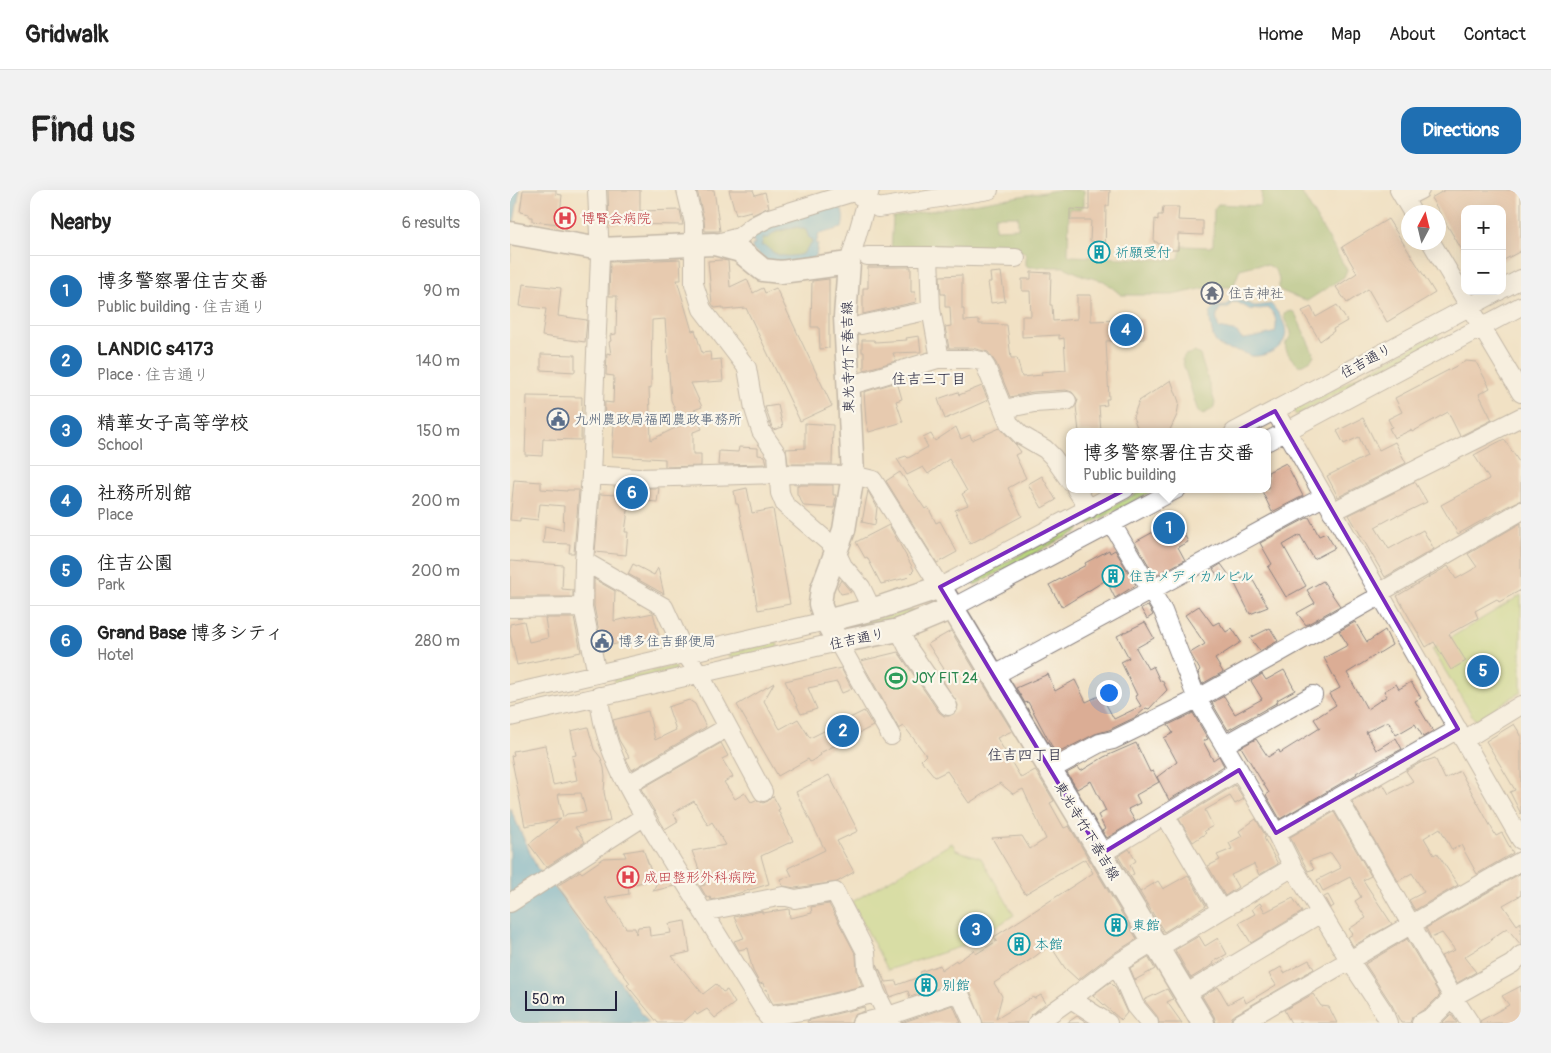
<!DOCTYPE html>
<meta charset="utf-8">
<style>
:root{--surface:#fff;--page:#f2f2f2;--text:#222;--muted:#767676;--line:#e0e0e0;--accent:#1f6fb2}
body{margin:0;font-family:Pangolin,"Klee One",sans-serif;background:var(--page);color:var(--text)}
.controls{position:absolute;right:15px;top:15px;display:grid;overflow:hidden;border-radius:10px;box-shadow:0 5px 20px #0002}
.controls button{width:45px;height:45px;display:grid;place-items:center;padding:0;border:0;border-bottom:1px solid var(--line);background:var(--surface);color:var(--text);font:25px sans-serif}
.compass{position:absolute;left:891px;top:15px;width:45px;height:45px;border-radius:50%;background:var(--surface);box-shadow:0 5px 20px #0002;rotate:7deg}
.scale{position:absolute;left:15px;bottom:12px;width:92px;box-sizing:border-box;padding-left:5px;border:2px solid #22223b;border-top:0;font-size:14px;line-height:18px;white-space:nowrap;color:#22223b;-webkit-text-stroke:4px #fbf7ec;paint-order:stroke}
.you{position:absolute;left:598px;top:502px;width:18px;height:18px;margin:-12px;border:4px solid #fff;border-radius:50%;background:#1a73e8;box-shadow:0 0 0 8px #1a73e833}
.badge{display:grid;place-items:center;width:32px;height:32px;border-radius:50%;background:var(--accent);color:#fff;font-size:16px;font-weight:700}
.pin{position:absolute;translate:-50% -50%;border:2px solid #fff;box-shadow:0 1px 5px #0006}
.popup{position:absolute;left:556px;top:238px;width:205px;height:65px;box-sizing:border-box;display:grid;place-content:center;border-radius:10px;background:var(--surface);filter:drop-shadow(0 1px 4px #0005);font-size:16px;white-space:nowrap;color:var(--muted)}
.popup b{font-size:19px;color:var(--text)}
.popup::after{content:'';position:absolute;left:50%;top:100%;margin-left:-10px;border:10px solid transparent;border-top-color:var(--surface)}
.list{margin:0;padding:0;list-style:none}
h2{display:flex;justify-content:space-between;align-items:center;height:65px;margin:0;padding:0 20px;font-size:21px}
h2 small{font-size:16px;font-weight:400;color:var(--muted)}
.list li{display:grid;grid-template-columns:32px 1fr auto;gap:15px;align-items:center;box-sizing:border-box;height:70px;padding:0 20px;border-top:1px solid var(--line)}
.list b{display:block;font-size:19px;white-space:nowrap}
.list p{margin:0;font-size:16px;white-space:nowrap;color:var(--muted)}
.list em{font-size:16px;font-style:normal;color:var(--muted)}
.map{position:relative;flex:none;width:1011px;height:833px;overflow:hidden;border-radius:15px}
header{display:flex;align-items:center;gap:30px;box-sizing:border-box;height:70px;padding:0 25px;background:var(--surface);border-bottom:1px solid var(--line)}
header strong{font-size:24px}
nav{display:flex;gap:28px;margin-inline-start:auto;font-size:18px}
.intro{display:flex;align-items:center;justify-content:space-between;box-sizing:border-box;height:120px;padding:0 30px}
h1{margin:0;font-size:35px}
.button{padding:12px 22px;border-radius:15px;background:var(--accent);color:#fff;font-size:18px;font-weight:700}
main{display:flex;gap:30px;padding:0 30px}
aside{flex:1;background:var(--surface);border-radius:15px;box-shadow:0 5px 20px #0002}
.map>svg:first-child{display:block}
</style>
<header>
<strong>Gridwalk</strong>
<nav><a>Home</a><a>Map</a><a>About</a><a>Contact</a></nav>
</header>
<div class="intro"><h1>Find us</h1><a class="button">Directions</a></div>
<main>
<aside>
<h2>Nearby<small>6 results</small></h2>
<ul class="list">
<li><span class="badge">1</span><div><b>博多警察署住吉交番</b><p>Public building · 住吉通り</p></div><em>90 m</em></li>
<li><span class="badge">2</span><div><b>LANDIC s4173</b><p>Place · 住吉通り</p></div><em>140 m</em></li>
<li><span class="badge">3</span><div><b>精華女子高等学校</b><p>School</p></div><em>150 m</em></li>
<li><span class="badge">4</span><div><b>社務所別館</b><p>Place</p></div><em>200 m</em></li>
<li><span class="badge">5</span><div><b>住吉公園</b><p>Park</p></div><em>200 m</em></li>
<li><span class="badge">6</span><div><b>Grand Base 博多シティ</b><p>Hotel</p></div><em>280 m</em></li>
</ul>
</aside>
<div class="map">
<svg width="1011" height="833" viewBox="0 0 1011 833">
<rect width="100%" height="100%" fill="#fbf7ec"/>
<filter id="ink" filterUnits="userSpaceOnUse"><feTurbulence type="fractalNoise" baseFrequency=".02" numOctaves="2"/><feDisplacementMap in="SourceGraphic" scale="10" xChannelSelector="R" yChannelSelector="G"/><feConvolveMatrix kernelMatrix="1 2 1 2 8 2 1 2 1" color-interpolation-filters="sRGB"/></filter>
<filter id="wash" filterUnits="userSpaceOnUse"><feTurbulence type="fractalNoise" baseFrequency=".0096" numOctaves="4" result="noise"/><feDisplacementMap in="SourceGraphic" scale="20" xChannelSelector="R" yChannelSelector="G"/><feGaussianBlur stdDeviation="1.12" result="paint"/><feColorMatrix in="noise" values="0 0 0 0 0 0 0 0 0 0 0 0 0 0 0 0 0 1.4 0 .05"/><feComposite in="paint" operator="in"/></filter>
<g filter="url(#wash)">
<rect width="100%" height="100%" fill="#f1e1c4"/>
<path fill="#bbd77e" stroke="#6e7c5c" d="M927 144 929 148 786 225 784 221Z
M635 299H646L578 335 576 331Z
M567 335 569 340 464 395 461 391Z
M1011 405V502L965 530 922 459Z
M403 420V424L348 438 347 433Z
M267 452 268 457 220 468 219 463Z
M165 476 166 480 105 494 104 489Z
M442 653 446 660 471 668 504 725 462 753 378 780 342 712Z"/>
<path fill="#94b86d" stroke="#5b6d54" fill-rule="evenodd" d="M547 0H574V15L571 19H559L558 64 560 66 666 70 669 68 672 56 700 57 703 55 704 19 708 14 749 16 751 14 752 0H790L837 80 834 87 797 111 771 101C767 96 770 91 768 86 762 68 743 76 730 79L724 95 721 97H700L663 105H611L594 91 574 86 554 77H518L516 75V64L514 62H381L383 27ZM485 26H508V38L485 39Z
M288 37 296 40 299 48 302 49V54H300L293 64C284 67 274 68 265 63 259 61 258 57 251 56L253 48 266 42Z
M781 121 785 123 804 165 801 170 790 176C784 173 773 160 776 153 778 149 782 147 781 142 779 135 773 131 774 123Z
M685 162 690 165 705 213 703 219 693 224 688 222 672 170 675 165Z"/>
<path fill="#59add5" stroke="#3e6888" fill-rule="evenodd" d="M0 0H10L4 32 0 72Z
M327 14C335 21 334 29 332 38L309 44 306 54H308L306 66 304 68 262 74 242 59V55H244L245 52 242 51V46L247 39ZM288 37 296 40 299 48 302 49V54H300L293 64C284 67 269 68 261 61 257 58 257 56 251 56L253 48H259C264 39 278 39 288 37Z
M726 109 745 116 761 114C766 120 773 129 775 137 780 156 758 167 742 166 737 165 733 162 728 161 719 159 709 159 704 149 702 144 699 128 700 123L704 117 716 116 721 110ZM727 112 741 120 758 118C765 123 768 133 765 142 761 144 734 150 732 149 730 148 728 143 727 142L709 138C706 130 705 124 711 118H719L721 113Z
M0 618 27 678 50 704 132 824 139 833H0Z"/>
<g id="blocks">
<path fill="#dbad95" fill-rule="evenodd" d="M13 0H46V4L52 5 49 34 22 31V27H19V24L10 22Z
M98 0H130V21L170 20 173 35 99 34Z
M187 0H204L210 41H195L194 30Z
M219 0H243L245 5 255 2 259 17 242 25 241 21 226 25Z
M579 0H600L599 16H596L595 66H583V51H580L581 30H560V19L579 20Z
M935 0H1011V61L992 71V19H955V65L921 8Z
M653 17H669L668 30 693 31V45L668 44V60H652V54H648L647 52H644L645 29 648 30V25H652Z
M878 29 925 103 877 132 858 99 837 113 826 97 847 83 832 57Z
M170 69 171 90H167L182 141 185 140 192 163 200 162 201 170 211 169 213 191 181 193 192 217 184 220 185 222 184 223 192 239 183 242V264H191V276L155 277V269L102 266 104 234H94L95 212 103 213 104 186 96 185 97 163 101 164 99 152 101 151 100 145 106 144 107 106H99L100 72ZM155 129 161 210 171 235 141 250 139 198H141L142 130Z
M212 70 218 71 220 97 237 89 243 103 253 98 255 103 266 98 322 216 290 231 236 118 213 120V117L205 118 202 114 198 71Z
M358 77H401V102H405L406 112 353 124V98H358Z
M491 82 495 111 481 113 478 92H481L480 83Z
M521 82 541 83 540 115H542L543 131 567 129V105H581V131L609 130 608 123 619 122V129H633L634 149 596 151 599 209H596L597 215 589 216 591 242H569L566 216 568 210 562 202 556 200 523 202 500 207 486 173 478 162 462 158H439L435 137 441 136 440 117H435V104H431L430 86 452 85V119H454V131L469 130V134L497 135 501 168H507L512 187 532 185 531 182 556 180 554 148 549 149V145L512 147V126H521L520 101H512V89H521Z
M319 89V158L310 159 309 137H301L302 91Z
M13 94 51 98 48 126 77 130 75 152 32 146 36 119 10 116Z
M827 115 837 131 823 139 824 141 810 151 792 121 801 117 806 127Z
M409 146 411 162 383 163 386 171 354 180V162H352V150H364L365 152 397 150 396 148Z
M31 164 65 165V182L31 180Z
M956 171 966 172 980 198 969 204 982 230 950 246 938 222 902 242 901 240 884 248 879 238 882 237 878 229 892 222 885 208Z
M661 190 669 212 667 225 659 242H629L623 227 629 211Z
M387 192 392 209 386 211 393 232 359 242 356 231 354 202Z
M472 196 478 210 435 229 428 209 448 202 449 205Z
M17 206 72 207 71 250 33 249 32 266 15 265Z
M268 215 273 237 263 240 255 217Z
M853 228 869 260 885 252 896 273 828 307 817 286 857 266 849 247 834 254 827 241Z
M295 233 323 235 322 274H278L276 259 295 258Z
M446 237 451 249 460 245 462 250 490 238 506 255 511 262 505 265 516 288 498 298 512 326 460 354 445 320 458 315 452 304 457 301 439 269 418 284 413 277 397 285 387 269 396 266 398 268 418 257 413 248 421 244 425 251Z
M994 249 1011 275V310L996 317 948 344 931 315 979 289 964 265Z
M229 257 248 258V265L255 266 257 274 208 275 209 261 228 262Z
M776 273 793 306 762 322 751 299H758V282Z
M390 282 415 319 418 317 426 333 430 331 447 362 427 373 376 291Z
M532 286 546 310 532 318 518 294Z
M4 290 31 292V299L57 301V300H69L64 363H59L60 354 33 353 35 336 53 340 54 316 30 314 28 330 10 328V331L0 330Z
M905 292 917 312 888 326 887 325 865 337 879 359 913 340 924 359 875 387 839 325Z
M287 295H323V305H326L324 318 294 316 287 304Z
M123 298H149L147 312 122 310Z
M237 298 242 323 263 319 280 414 248 420 228 314H226L224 301Z
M358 301 367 317 365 335 352 332Z
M90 304 120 306 115 342H118L116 365 85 362Z
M799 327 809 346 816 343 825 358 804 369 790 345 773 355 796 396 776 407 758 377 762 374 750 353Z
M667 329 678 352 668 357 675 370 645 386 625 352Z
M1011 333V400L989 412 987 409 965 421 968 428 939 444 956 471 941 480 924 452 916 457 887 406 938 376 946 389 967 377 958 364Z
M379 335 404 380 396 388 371 394 357 367 355 368 346 352Z
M599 360 600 363 605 360 626 395 605 408 596 390 552 417 539 395 576 375 575 373Z
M0 371 53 375 52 399 63 400V407H0Z
M123 374 144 385 148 378 154 404 118 384Z
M711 374 719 385 711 390 703 379Z
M740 385 758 417 740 424 724 392Z
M84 389 105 401 104 431 143 423 149 445 92 457 84 416Z
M331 390 341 402 331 404 327 397Z
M813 391 830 416 796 435 787 423 805 413 797 400Z
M638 416 643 425 637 429 631 419Z
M689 416 703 435 709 432 716 442 722 438 731 452 705 469 713 482 692 494 688 482 690 480 680 463 695 454 675 425Z
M35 428H64L71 462 7 475 0 444V434L14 431 19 452 38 448Z
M635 432 644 448 626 458 638 479 643 476 650 491 652 490 657 500 639 519 636 518 626 527 599 540 585 544 546 564 518 512 515 513 506 498 538 484 545 501 565 490 576 512 591 505 604 529 631 516 625 506 627 505 611 472 619 468 607 446Z
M845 432 857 452 875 440 882 455 837 483 857 519 877 506 874 501 886 494 889 499 901 492 911 508 905 511 923 541 913 547 905 534 886 545 878 531 856 542 866 560 886 548 892 559 846 583 847 584 770 629 756 605 759 603 731 557 746 549 758 567 769 560 770 563 810 538 804 529 826 515 819 504 830 498 814 468 838 455 829 441Z
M760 438 768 451 750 461 740 448Z
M441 441 502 541 487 548 511 588 525 580 544 611 540 613 554 638 559 636 627 749 601 765 568 790 555 778 540 755 523 768 484 793 492 806 486 829 523 807 524 809 531 805 536 813 521 825 517 833H473L459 798 451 792H446L400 807 398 801 380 807 368 776 367 774 376 792 386 791 387 795 412 786 410 782 430 775 431 780 446 770 447 772 464 760 466 764 487 751 484 747 583 683 575 669 515 704 482 648 512 646 520 659 536 649 513 599 503 604 490 593 459 613 437 581 425 587 411 570 416 565 394 536 389 539 351 471 388 462 429 522 434 526H439L447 521 448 515 428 483 434 479 418 454Z
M331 478 342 499 332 503 327 492 298 498 307 519 291 524 275 491Z
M774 480 785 500 767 510 768 512 718 540 702 513 714 506 725 524 752 509 741 491 752 484 756 490Z
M264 493 254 511 270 539 288 529 300 548 354 521 363 536 310 563 311 565 300 572 298 569 268 586 227 515Z
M179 510 185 514 196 537 122 580 116 569 119 567 109 550 103 530 138 521 145 550 166 540 158 517Z
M683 523 698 549 693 551 703 570 709 566 714 576 659 610 647 587 667 572 654 548 663 543 658 535Z
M1004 534 1011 545V624L1000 602 1005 600 976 551Z
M78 537 84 559 91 568 94 578 95 587 94 602 100 631 65 637 75 652 36 677 19 654 51 629 15 636 1 566 4 565 3 561 35 555 43 595 67 590 62 566 66 565 61 541ZM71 603 76 622 57 624 53 627 48 604Z
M211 553 218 566 212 569 223 587 214 592 225 609 235 603 241 612 246 610 253 613 258 611 263 606 270 619 268 620 283 651 251 666 259 694 223 705 201 710 200 707 197 708 190 696 195 695 182 661 216 655 202 632 198 635 184 611 163 623 168 631 155 639 131 599Z
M626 553 640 582 643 581 649 592 626 605 630 613 618 619 625 631 597 648 592 641 595 639 588 625 596 621 581 591 567 599 557 583 568 577 571 581 594 567Z
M925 568 935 589 950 581 986 646 992 643 1003 663 967 684 951 655 942 660 930 638 914 648 924 665 927 663 948 695 905 720 899 710 914 702 902 683 888 691 842 612 873 594 879 604 903 591 896 581 910 573Z
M319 585 348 641 327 651 344 682 327 692 285 698 273 696 270 689 282 686 278 678 315 660 286 602Z
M725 595 734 609 725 614 720 606 695 620 703 636 694 641 696 643 683 652 669 629Z
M824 622 861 686 853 690 882 734 843 756 838 747 843 744 839 739 856 728 845 711 851 707 840 687 813 701 807 690 831 678 821 663 799 671 804 679 798 681 780 647Z
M746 629 756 647 754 648 768 674 749 685 744 674 721 685 728 697 715 706 698 676 710 670 707 665 722 659 719 653 732 646 729 641Z
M133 659 144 689 118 696 119 704 95 708 116 738H125L126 744 128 737 139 736 140 746 161 743 159 734 175 731 180 762 162 766 193 804 206 794 213 802 217 800 225 813 205 828 197 819 187 825 185 822 172 833H148L117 795 120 793 47 696 70 681 72 683 94 668 116 667 114 662Z
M619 659 626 671 620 675 624 684 620 686 630 702 648 691 653 699 678 685 696 716 654 742 608 666Z
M1011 683V705L993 715 1007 735 1011 732V755L997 738 981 749 982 750 954 767 966 782 947 793 931 766 945 760 932 743 921 748 916 738Z
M159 687 164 696 143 701 148 690Z
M818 705 824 716 820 718 814 707Z
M783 708 792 722 741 753 729 733 745 724 742 719 750 713 755 722Z
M319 714 346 765 347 781 352 796 296 810 263 814 259 807 257 799 255 800 253 793 250 794 243 781 237 758 229 760 224 751 234 748 224 727 252 721V723L279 719 280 728 302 723 301 717Z
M689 746 695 756 708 748 717 764 703 772 704 774 681 788 665 760Z
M897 749 930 805 918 817 902 827 900 833H891L882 815 855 774Z
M638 767 645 779 625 790 620 778Z
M799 770 804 779 726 824 722 827 720 833H706L704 826 692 806 708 797 718 814 733 806 736 813 766 795 759 784 771 777 774 783Z
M600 792 605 797 617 823 611 830 583 805Z
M1011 796V833H971L970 831 999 815 992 806Z
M657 799 663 809 657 812 672 833H649L647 826 634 810Z
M803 804 811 816 819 817 827 833H781L774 820Z
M443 815 451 833H391Z
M354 817 355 821 344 825 341 833H298L297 831Z
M941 824 947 833H932Z
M567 826 578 833H557Z"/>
</g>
</g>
<g filter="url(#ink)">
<use href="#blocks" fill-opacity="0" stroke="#8a8280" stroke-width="1"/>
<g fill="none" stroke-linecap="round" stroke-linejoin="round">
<g stroke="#8a8280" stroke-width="20">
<path id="minor" d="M176 0 184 33V94L192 119 237 178 244 219 251 241 267 264 270 303 275 315 324 357 333 376 351 397 362 420
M889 0 902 22
M894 8 910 0
M921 52 1011 203
M204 54 229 47 243 36 259 28 344 2 368 18 479 0
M357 66H419L421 119 430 169
M419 66 506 68
M339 73 360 0
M992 99 1011 89
M351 135 421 120
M338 196 428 169H460L472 171 476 177 499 233 511 245 535 259 543 267 560 291
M494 219 524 213 557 211
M765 221 1011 650
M724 242 989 101
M758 251 1011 116
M81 285 128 288 269 284 343 285 363 290 430 397 615 299
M566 299 579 319
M822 322 1011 227
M602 334 653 421 687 509 766 643 783 677 840 771 873 821 878 833
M74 371 154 417 175 463 190 485 253 602
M0 418 73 417
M442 418 667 299
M389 440 398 458 438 516
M87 484 73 417 74 371 81 285 90 67 87 0
M483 486 813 307
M0 504 316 431
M89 506C94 570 134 625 166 678 198 730 230 781 262 833
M0 527 328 452 381 546
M954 550 1011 515
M714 555 803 505
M540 580 590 553 603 550 687 509 864 409 869 403 1011 321
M117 595 218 537
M828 608 943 807 960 833
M655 625 711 720
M766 643 948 539
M591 664 729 580
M0 713 135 626
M193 722 273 706 285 709 325 702 356 762 357 778 366 803 381 833
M648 758 783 677
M607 774 625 816 639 833
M677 803 811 723
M561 809 598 833
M257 826 298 820 366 803
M351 833 378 826 449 802 463 833
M527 833 561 809 607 774 644 751
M731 833 1011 671
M911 833 924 826 943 807 1002 774 1011 765"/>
</g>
<g stroke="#8a8280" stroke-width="25">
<path id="major" d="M0 43 90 59 204 54 230 61 253 80 271 82 339 73 335 127 343 285 334 340 312 399 310 414 316 431 328 452 389 440 442 418
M316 431 371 417 430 397 693 833"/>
</g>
<use href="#minor" stroke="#fff" stroke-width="18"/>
<use href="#major" stroke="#fff" stroke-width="22"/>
</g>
</g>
<path d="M0 0H1011V833H0ZM765 221 948 539 766 643 729 580 591 664 430 397Z" fill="#f1e1c4" fill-opacity=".55" fill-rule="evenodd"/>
<path fill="none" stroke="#7b2cbf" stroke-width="4" stroke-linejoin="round" d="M765 221 948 539 766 643 729 580 591 664 430 397Z"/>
<defs>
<g id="hospital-ring" transform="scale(1.125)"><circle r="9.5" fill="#fbf7ec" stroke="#e0444e" stroke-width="1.5"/><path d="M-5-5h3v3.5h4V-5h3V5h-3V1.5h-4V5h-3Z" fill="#e0444e"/></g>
<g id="building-ring" transform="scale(1.125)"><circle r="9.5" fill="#fbf7ec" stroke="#0f9aa8" stroke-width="1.5"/><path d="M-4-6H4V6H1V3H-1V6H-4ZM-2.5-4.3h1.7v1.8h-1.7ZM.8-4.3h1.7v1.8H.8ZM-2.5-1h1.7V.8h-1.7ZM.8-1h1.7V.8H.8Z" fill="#0f9aa8"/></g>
<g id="temple-ring" transform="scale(1.125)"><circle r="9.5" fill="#fbf7ec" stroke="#6b7280" stroke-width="1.5"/><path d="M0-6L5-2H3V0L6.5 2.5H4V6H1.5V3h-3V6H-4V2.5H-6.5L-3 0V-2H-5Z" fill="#6b7280"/></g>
<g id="civic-ring" transform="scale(1.125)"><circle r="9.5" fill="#fbf7ec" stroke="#5c6f8a" stroke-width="1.5"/><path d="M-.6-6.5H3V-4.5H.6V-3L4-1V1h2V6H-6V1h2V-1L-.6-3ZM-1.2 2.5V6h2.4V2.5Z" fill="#5c6f8a"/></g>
<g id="stadium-ring" transform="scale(1.125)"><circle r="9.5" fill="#fbf7ec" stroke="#2e9e5b" stroke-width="1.5"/><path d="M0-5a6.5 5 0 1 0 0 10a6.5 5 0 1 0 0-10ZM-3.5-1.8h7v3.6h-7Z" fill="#2e9e5b"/></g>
</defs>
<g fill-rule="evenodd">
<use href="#hospital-ring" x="55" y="28"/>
<use href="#building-ring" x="589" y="62"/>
<use href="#temple-ring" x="702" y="103"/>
<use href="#civic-ring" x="48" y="229"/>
<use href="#building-ring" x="603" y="386"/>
<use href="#civic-ring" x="92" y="451"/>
<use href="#stadium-ring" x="386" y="488"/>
<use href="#hospital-ring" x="118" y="687"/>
<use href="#building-ring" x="606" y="735"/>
<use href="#building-ring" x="509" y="754"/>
<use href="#building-ring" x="416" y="795"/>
</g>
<g text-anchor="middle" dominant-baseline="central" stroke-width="4.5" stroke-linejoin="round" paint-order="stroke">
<g font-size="14" fill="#be3a42" stroke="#fbf7ec" text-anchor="start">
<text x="71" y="28">博腎会病院</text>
<text x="134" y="687">成田整形外科病院</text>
</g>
<g font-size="14" fill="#0d838f" stroke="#fbf7ec" text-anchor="start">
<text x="605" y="62">祈願受付</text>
<text x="619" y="386">住吉メディカルビル</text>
<text x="622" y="735">東館</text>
<text x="525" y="754">本館</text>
<text x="432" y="795">別館</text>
</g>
<g font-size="14" fill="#5b616d" stroke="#fbf7ec" text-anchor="start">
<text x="718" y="103">住吉神社</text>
</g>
<g font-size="14" fill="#22223b" stroke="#fbf7ec">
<text transform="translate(338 167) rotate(-91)">東光寺竹下春吉線</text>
<text transform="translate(856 171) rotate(-29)">住吉通り</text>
<text transform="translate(347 449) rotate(-12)">住吉通り</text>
<text transform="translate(577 641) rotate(59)">東光寺竹下春吉線</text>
</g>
<g font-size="14" fill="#4e5e75" stroke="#fbf7ec" text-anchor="start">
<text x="64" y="229">九州農政局福岡農政事務所</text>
<text x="108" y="451">博多住吉郵便局</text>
</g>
<g font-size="14" fill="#27864d" stroke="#fbf7ec" text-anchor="start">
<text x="402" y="488">JOY FIT 24</text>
</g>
<g font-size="15" fill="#22223b" stroke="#fbf7ec">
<text x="419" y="189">住吉三丁目</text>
<text x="515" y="565">住吉四丁目</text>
</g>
</g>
</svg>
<div class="controls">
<button>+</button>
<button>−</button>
</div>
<svg class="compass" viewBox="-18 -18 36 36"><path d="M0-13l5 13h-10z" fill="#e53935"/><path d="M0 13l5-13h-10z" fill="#767676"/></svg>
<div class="scale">50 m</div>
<div class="you"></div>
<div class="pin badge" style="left:659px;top:338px">1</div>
<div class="popup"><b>博多警察署住吉交番</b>Public building</div>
<div class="pin badge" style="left:333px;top:541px">2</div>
<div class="pin badge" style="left:466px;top:740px">3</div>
<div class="pin badge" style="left:616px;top:140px">4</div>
<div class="pin badge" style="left:973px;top:481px">5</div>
<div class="pin badge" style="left:122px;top:303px">6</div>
</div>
</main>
